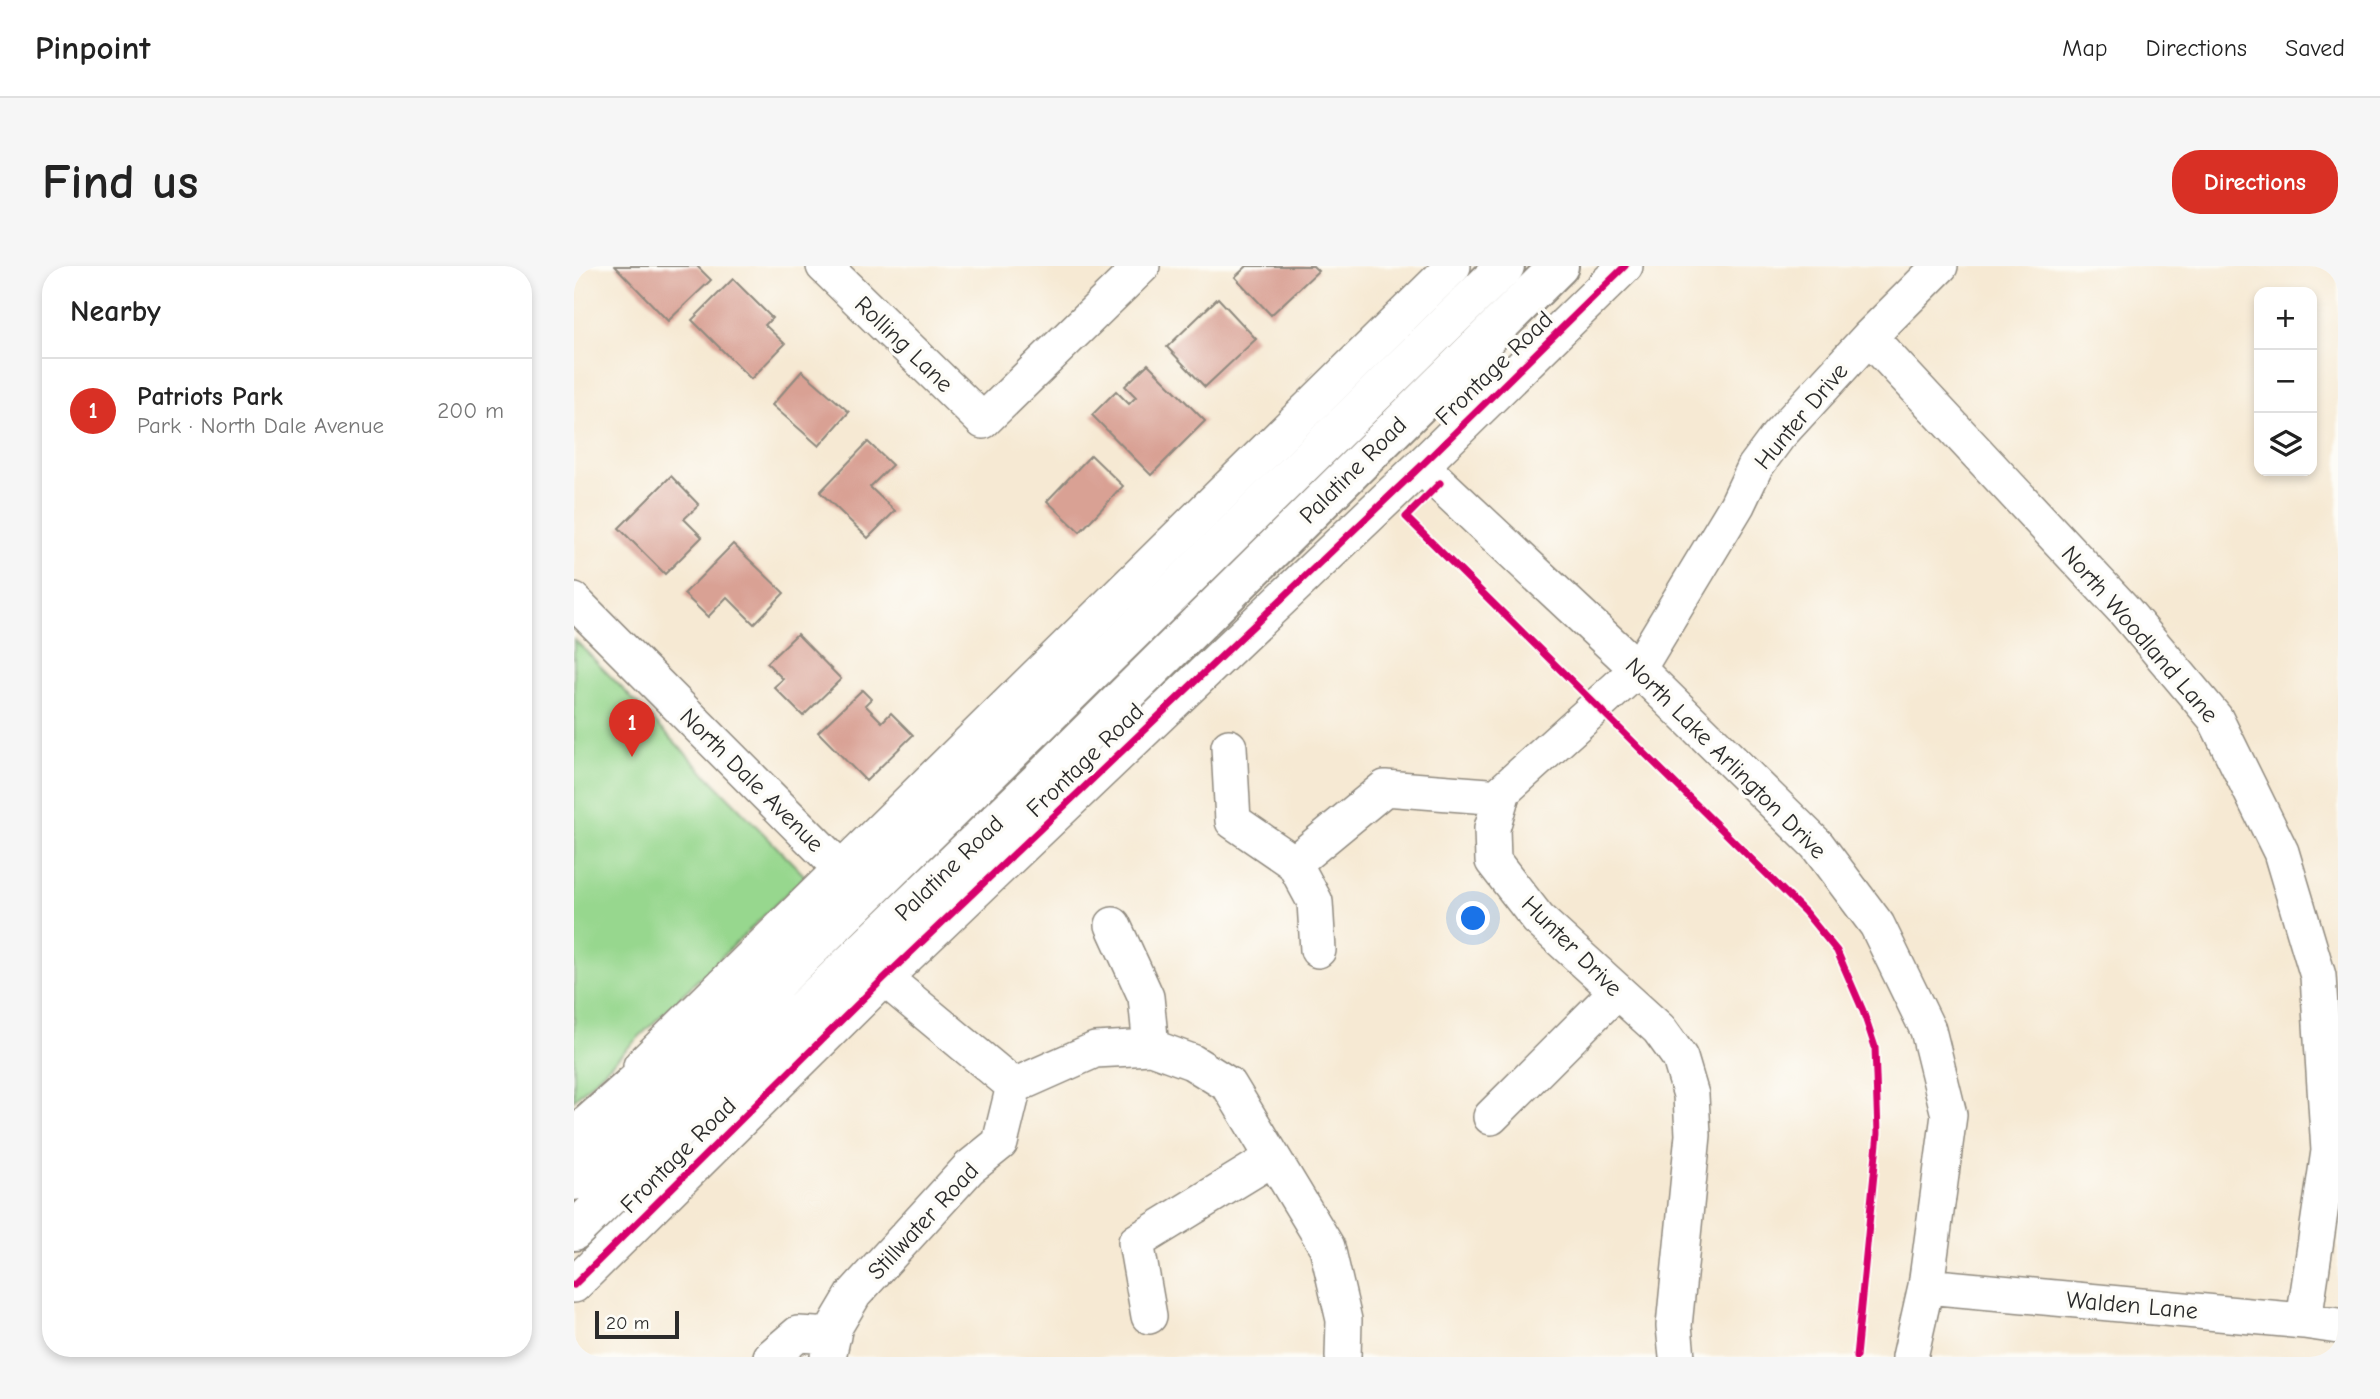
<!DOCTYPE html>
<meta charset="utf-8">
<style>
:root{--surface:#fff;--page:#f6f6f6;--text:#222;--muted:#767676;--line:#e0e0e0;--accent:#d93025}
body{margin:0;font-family:"Comic Neue",sans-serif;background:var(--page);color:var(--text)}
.controls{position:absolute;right:21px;top:21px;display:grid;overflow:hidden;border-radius:14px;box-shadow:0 4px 10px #0003}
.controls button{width:63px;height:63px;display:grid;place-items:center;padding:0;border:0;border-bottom:2px solid var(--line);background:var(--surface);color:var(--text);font:35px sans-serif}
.scale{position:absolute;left:21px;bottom:18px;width:84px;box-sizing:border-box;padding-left:7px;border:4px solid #2b2b2b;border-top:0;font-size:19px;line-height:24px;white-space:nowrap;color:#2b2b2b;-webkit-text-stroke:5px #fdfcf7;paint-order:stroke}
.you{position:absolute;left:900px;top:653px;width:24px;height:24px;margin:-18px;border:5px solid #fff;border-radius:50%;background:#1a73e8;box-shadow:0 0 0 10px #1a73e833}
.badge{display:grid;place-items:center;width:46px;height:46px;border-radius:50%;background:var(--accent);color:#fff;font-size:23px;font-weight:700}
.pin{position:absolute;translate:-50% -58px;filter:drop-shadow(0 2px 4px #0008)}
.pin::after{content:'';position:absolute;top:37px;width:24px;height:21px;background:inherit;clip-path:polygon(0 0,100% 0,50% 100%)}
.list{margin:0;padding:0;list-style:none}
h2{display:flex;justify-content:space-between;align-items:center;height:91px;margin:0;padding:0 28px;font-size:30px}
h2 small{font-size:23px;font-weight:400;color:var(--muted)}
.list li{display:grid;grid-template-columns:46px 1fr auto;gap:21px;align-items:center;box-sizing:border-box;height:105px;padding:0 28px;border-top:2px solid var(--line)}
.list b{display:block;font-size:26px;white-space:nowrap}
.list p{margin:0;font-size:23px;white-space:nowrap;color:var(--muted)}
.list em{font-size:23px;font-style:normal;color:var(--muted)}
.icon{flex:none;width:38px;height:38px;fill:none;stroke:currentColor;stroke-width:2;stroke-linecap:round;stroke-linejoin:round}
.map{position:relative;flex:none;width:1764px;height:1091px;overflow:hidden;border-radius:28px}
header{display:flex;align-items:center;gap:42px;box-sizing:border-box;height:98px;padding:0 35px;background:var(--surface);border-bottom:2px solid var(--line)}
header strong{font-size:33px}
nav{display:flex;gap:38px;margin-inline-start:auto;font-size:24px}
.intro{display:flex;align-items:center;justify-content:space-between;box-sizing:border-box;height:168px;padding:0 42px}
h1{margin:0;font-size:49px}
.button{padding:18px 32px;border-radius:28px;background:var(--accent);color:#fff;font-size:24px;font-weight:700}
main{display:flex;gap:42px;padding:0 42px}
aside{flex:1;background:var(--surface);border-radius:28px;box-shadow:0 4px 10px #0003}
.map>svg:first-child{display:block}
</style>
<header>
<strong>Pinpoint</strong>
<nav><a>Map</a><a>Directions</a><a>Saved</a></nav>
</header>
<div class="intro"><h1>Find us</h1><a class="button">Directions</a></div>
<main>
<aside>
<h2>Nearby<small></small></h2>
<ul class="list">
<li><span class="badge">1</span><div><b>Patriots Park</b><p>Park · North Dale Avenue</p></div><em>200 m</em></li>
</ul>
</aside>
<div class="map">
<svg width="1764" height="1091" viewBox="0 0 1764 1091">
<rect width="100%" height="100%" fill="#fdfcf7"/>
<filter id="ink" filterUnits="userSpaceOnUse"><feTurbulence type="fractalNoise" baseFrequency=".0143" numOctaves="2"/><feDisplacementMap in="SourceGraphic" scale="14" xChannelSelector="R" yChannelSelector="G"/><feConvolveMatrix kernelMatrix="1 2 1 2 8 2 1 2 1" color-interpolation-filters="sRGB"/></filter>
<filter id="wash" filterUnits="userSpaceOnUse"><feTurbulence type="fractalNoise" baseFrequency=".00686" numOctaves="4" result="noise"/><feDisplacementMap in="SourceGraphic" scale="28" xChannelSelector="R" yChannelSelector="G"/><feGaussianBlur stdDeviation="1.57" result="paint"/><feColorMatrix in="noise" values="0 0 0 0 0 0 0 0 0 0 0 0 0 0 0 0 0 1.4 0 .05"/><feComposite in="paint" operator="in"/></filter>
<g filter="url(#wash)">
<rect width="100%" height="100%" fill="#f6e9d3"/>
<path fill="#97d78e" stroke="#61815c" stroke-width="2" d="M0 373 231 610 0 834Z"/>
<g id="blocks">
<path fill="#d9a194" d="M41 0H123L137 14 94 55Z
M673 0H739L744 5 697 49 661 11Z
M159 13 198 52 191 59 211 78 177 113 118 54Z
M644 32 682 73 631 121 593 81Z
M574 98 631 155 577 209 518 149 542 125 555 138 562 131 551 120Z
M228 105 275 146 245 180 198 139Z
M294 176 318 199 296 221 321 245 294 272 246 226Z
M517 189 549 220 506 266 473 235Z
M97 210 125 239 110 253 128 271 91 308 45 262Z
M159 278 210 327 180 358 153 331 134 351 110 328Z
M223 368 267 413 229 450 200 421 209 413 193 397Z
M288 424 297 433 291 439 308 456 317 447 339 469 292 515 244 466Z"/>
</g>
</g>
<g filter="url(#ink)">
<use href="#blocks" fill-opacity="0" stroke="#908a7f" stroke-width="2"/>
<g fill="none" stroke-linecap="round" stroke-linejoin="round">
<g stroke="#908a7f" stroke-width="38">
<path id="minor" d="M250 0 409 155 568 0
M1295 71 1550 344 1641 452 1707 586 1744 710 1755 885 1730 1055
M847 200 1064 403 1243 579 1303 659 1354 764 1375 849 1352 1020 1336 1091
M0 335 267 603
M655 481 659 555 720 597 811 522 927 531
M720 597 741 636 744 684
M539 659 572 731 577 781
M310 712 440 820 521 784 577 781 618 796 655 819 753 981 770 1054 769 1091
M67 800 879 0
M917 851 1043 725
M0 1019 310 712 847 200 1051 0
M1352 1020 1730 1055 1764 1060
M575 1050 562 976 699 892
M197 1091 224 1068 259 1070
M254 1091 261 1060 280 1028 395 902 426 877 440 820
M1103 1091 1100 1060 1119 869 1117 829 1106 792 1085 763 964 653 919 595 918 562 929 525 1064 403 1163 239 1181 201 1204 170 1295 71 1366 0"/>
</g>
<g stroke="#908a7f" stroke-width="42">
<path id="highway" d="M0 871 97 785
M0 915 931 0
M0 965 472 508 985 0"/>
</g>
<use href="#minor" stroke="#fff" stroke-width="35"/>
<use href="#highway" stroke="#fff" stroke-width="38"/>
<g stroke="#fdfcf7" stroke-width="11">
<path id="cycleway" d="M866 217 832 251 1231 646 1263 685 1289 745 1301 781 1304 867 1282 1091
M0 1019 310 712 847 200 1051 0"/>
</g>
<use href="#cycleway" stroke="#d6006c" stroke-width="7"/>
</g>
</g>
<g text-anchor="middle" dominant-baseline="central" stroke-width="7" stroke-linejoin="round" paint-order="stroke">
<g font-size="24" fill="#2b2b2b" stroke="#fdfcf7">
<text transform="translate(330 78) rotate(44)">Rolling Lane</text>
<text transform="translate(920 102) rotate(-44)">Frontage Road</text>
<text transform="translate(1227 150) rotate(-50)">Hunter Drive</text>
<text transform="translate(779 204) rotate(-45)">Palatine Road</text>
<text transform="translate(1566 368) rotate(49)">North Woodland Lane</text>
<text transform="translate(1152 492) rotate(45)">North Lake Arlington Drive</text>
<text transform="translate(511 494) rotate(-44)">Frontage Road</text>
<text transform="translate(178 514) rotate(45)">North Dale Avenue</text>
<text transform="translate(375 602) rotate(-44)">Palatine Road</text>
<text transform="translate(998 680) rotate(45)">Hunter Drive</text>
<text transform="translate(104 889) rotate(-45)">Frontage Road</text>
<text transform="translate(349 955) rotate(-47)">Stillwater Road</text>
<text transform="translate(1558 1039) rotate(5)">Walden Lane</text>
</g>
</g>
</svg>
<div class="controls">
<button>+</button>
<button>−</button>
<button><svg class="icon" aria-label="layers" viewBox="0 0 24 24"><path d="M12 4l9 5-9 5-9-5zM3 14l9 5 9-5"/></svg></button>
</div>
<div class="scale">20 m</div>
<div class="you"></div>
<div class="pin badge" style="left:58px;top:491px">1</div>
</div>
</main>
